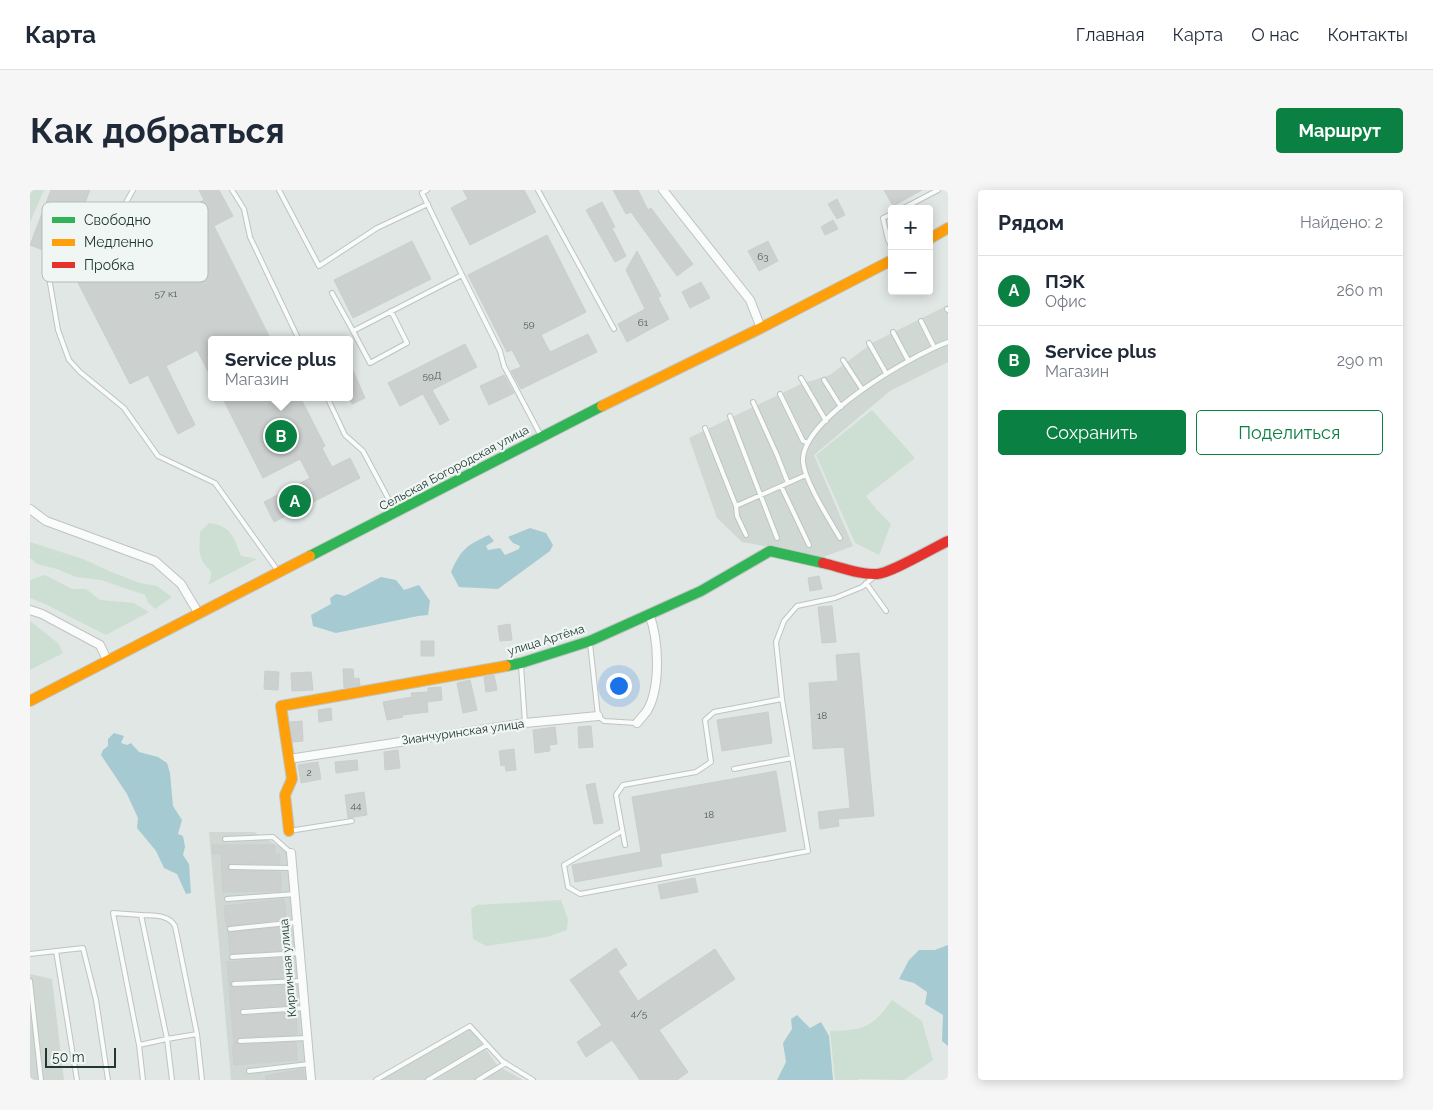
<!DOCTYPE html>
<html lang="ru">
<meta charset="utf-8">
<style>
:root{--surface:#fff;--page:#f6f6f7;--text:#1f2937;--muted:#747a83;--line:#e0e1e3;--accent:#0b8043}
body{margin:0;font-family:Raleway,sans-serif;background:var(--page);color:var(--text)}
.controls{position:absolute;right:15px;top:15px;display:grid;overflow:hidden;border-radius:5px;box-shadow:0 2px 12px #0003}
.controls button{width:45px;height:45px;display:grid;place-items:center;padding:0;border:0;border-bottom:1px solid var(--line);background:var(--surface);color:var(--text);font:25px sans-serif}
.scale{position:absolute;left:15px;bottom:12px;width:71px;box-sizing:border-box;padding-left:5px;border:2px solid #223732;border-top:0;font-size:14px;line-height:18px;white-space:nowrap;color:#223732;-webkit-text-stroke:4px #eff6f3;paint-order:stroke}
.you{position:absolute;left:588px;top:495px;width:18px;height:18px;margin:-12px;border:4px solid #fff;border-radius:50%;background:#1a73e8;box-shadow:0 0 0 8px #1a73e833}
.badge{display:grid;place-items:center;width:32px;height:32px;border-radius:50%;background:var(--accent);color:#fff;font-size:16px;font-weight:700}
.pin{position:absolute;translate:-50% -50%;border:2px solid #fff;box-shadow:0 1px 5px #0006}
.popup{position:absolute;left:178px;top:146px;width:145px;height:65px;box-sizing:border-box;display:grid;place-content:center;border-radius:5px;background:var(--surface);filter:drop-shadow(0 1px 4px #0005);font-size:16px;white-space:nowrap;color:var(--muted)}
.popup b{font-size:19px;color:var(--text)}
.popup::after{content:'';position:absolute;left:50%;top:100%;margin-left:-10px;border:10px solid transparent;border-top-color:var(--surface)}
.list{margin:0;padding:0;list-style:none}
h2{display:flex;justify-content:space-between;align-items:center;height:65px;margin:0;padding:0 20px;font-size:21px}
h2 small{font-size:16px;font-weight:400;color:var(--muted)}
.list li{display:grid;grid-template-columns:32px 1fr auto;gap:15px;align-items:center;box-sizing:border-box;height:70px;padding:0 20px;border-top:1px solid var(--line)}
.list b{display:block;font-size:19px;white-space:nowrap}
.list p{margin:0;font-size:16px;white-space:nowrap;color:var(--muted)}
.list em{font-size:16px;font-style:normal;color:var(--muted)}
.actions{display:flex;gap:10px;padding:15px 20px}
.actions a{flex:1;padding:11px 0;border:1px solid var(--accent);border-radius:5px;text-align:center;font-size:18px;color:var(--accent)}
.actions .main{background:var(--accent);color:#fff}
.map{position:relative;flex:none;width:918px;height:890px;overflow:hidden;border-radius:5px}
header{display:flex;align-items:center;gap:30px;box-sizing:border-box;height:70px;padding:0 25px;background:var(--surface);border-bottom:1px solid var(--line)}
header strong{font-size:24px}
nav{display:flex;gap:28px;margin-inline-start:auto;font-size:18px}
.intro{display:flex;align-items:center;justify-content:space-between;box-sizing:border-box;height:120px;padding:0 30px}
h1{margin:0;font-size:35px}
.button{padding:12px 22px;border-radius:5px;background:var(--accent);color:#fff;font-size:18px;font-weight:700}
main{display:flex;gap:30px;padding:0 30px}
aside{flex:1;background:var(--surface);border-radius:5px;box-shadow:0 2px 12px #0003}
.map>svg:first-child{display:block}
</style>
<header>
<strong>Карта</strong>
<nav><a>Главная</a><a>Карта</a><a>О нас</a><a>Контакты</a></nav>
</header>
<div class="intro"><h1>Как добраться</h1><a class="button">Маршрут</a></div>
<main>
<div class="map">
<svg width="918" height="890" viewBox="0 0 918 890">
<rect width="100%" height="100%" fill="#e1e7e4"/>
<path fill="#d0d8d4" d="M918 115V172L860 201 784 265 823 356 793 367 712 352 687 328 659 248 771 194 800 185 842 153Z
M179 642H224L261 663 280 890H201Z
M0 784 22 789 34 890H0Z
M440 838 468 876 493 890H347Z"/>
<path fill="#ccdfd2" d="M0 0H14L0 32Z
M842 220 885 268 836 306 846 319 861 334 849 365 825 353 786 265Z
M179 333C202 336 204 348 211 366L227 369 178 395C185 376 179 384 172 370 168 362 170 350 170 342Z
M0 352 53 369 79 381 110 393 127 396 142 407 125 419 118 412 115 405 71 390 46 387 27 379 7 374 0 368Z
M15 385 42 399H56L70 410 104 413 119 422 76 445 15 414 0 408V390Z
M0 431 28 453 33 463 0 480Z
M531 710 538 729 537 740 517 747 456 756 443 749 441 719 447 715Z
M862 810 892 831 903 870 874 890 829 889 828 890H805L800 841C834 840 842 838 862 810Z"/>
<path fill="#a6cad1" d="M500 338 516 343 523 355 520 361 468 399 429 397 421 382C431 359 437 355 459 345L464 351 456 356 458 360 470 358 475 365 489 359 490 356 483 353 478 347Z
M351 387 366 390 374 400 389 395 400 411 398 425 388 426 306 443 283 436 281 425 301 414 300 408 306 404 315 406Z
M84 543 94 546 91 553 97 555 101 553 109 562 128 567 137 573 140 583 143 616 152 630 148 644 153 646 155 657 153 665 159 674 161 703 156 704 147 684 134 678 126 661 107 638 108 628 97 604 71 565 73 560 78 556V549Z
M918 755V856L912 851 913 825 895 814 897 802 884 793 869 789 879 770 889 760H905Z
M767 825 780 838 791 832 799 846 803 890H747L756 872 753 853 762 839 761 829Z"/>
<path fill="#ccd0cf" stroke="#cacfcd" d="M21 0H60L48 31 62 37 58 46 47 42 36 69 0 55Z
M169 0H189L203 26 184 36 241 150H182V189L167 160 136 176 165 235 148 244 118 185 100 194 41 79 174 10Z
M433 0H494L506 22 440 55 421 18 438 9Z
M583 0H608L618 20 621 18 663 74 647 86 601 22 596 24Z
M854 0H892L863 16Z
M807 9 815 25 807 29 798 14Z
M572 12 585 37 582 38 596 66 585 72 556 20Z
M803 30 808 39 795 45 791 37Z
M517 45 556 122 511 145 520 162 558 144 567 162 491 199 481 181 491 177 482 160 477 162 438 85Z
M382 51 401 89 323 128 304 90Z
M738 51 748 71 729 81 718 61Z
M607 61 631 106 628 108 639 129 597 152 588 134 615 119 596 80Z
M671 92 680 108 660 118 652 102Z
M435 154 447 177 402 200 419 230 410 235 393 204 370 216 358 193Z
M320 174 335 208 322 214 320 210Z
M474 185 484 203 459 215 450 196Z
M192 207H270L295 256 292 258 302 277 320 268 330 288 244 332 234 312 280 288 270 269 233 288Z
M789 386 792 399 780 401 778 388Z
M802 416 806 452 792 453 788 417Z
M480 434 482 450 470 451 468 436Z
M391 451H404V466H391Z
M829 463 844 626 808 629 809 636 790 639 788 622 820 618 814 557 783 559 779 493 808 491 806 465Z
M313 479H323L324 489 329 488 330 495 314 498Z
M235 481 249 482 248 500 234 499Z
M281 482 283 500 262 501 261 483Z
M464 485 467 500 456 502 454 487Z
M440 490 447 520 433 523 427 493Z
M411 497 412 510 397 512 398 522 372 525 373 527 357 530 353 512 382 507 381 503 398 502V498Z
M301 518 302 530 289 532 288 520Z
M738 522 742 553 692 561 687 530Z
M272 531 273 551 263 552 260 532Z
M561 536 563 557 549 558 548 537Z
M525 537 527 554 519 555 520 561 505 563 503 540Z
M484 559 486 580 476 581 475 575 471 576 469 561Z
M368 560 370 578 355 580 354 562Z
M327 570 328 580 306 583 305 572Z
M288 572 291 589 271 593 268 575Z
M746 581 756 641 630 664 632 676 545 692 542 675 611 662 602 607Z
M565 593 573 633 564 634 556 595Z
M334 602 337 625 318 628 315 605Z
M182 655H245V664H250V674L201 673 198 675 197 677 201 681 250 682 251 683V701L193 702 191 664H182Z
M665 688 668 702 631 709 628 695Z
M254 709 256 729 197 736 196 734 194 716Z
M257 737 259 760 200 764 198 742Z
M586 758 597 775 588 781 608 811 685 759 705 789 629 840 658 882 647 890H610L582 850 556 867 547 852 572 835 540 790Z
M261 767 262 788 204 790 200 795 204 798 262 795 263 815 213 818 209 823 213 826 264 822V825L266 824 267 843 265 845 210 847 206 852 210 855 266 852 267 870 204 875 202 856H204L197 772Z
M273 879 275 890H236L235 886Z"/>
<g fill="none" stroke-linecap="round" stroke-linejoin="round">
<g stroke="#bec4c1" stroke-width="6">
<path id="lane" d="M202 0 214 19 220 47 269 150
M249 0 289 76 347 38 398 14
M397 0 392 3 432 85
M508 0 584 139
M872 19 908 0
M862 24 853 28 858 50 862 57
M76 48 103 0
M16 70 28 140 39 170 50 182 94 218 128 266 185 293 248 381
M302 103 323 141
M917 119 918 120
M361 121 377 153 340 173 323 141 432 85 470 161 474 176 510 244
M891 131 904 157
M863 142 878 170
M839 153 856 183
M813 170 832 199
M771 188 796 231
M794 190 811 217
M750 204 773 251 778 253
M297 207 315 245 333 261 365 321
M723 212 747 265 758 293
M700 226 747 348
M675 238 706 316 776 285
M751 296 779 355
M706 316 707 326 716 345
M810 348C799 329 775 292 773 272 770 229 882 165 918 152
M836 393 856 421
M560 453 568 526 574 531 607 533
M491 475 495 533
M704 579 762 568
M259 641 322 631
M592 641 534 675 538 697 550 704 778 661 752 509
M195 649 243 647 261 663
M595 655 586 605 593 595 666 582 681 572 675 530 684 522 752 509 746 452 754 431 767 416 805 408 832 397 846 385
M201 677 262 678
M197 709 265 704
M111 725C124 726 138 724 145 736L167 844 137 849 111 725 83 723 109 855 113 890
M200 739 267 732
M26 761 47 890
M0 764 53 758 66 810 78 890
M202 767 270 763
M0 791 11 890
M204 794 272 791
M213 822 274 818
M167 844 172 890
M210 851 277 848
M109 855 137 849 142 890
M219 881 279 874
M346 890 440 836 472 871 503 890
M398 890 457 855
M448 890 476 873"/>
</g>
<g stroke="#bec4c1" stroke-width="10">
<path id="street" d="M633 0 720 110 731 138
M0 319 16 331 125 371 151 394 169 424
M0 420 12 424 70 455 77 470
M607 533C610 529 614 525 617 521 631 497 629 449 619 424
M259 569 495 533 568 526
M261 663 281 890"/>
</g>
<g stroke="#bec4c1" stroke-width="12">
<path id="fast" d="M280 366 572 216
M476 476 491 473 560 451 671 401 740 361 793 373"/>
</g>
<g stroke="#bec4c1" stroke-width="12">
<path id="slow" d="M899 49 918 38
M572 216 731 138 862 70
M0 511 280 366
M259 641 255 605 262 589 251 516 476 476"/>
</g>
<g stroke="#bec4c1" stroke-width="12">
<path id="jam" d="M793 373C810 377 830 385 847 384 861 383 903 358 918 351"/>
</g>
<use href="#lane" stroke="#fafbfb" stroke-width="4"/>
<use href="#street" stroke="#fafbfb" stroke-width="8"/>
<use href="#fast" stroke="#30b455" stroke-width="10"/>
<use href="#slow" stroke="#ff9f0a" stroke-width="10"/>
<use href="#jam" stroke="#e5322d" stroke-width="10"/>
</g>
<g text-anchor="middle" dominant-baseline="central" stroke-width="4.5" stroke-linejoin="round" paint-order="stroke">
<g font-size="10" fill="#4c5d59">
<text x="733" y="66">63</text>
<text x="136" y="103">57 к1</text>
<text x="613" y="132">61</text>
<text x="499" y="133">59</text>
<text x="402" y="185">59Д</text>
<text x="792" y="525">18</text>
<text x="279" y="582">2</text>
<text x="326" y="615">44</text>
<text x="679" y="624">18</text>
<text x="609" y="823">4/5</text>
</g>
<g font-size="12" fill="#223732" stroke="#eff6f3">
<text transform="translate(424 278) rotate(-28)">Сельская Богородская улица</text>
<text transform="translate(516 450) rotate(-17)">улица Артёма</text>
<text transform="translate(433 542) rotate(-8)">Зианчуринская улица</text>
<text transform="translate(258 778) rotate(-95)">Кирпичная улица</text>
</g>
</g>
<rect x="12" y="12" width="166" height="80" rx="8" fill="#eff6f3" stroke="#b2bdb9" stroke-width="1"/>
<rect x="22" y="27" width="23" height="6" fill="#30b455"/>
<rect x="22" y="49" width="23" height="7" fill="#ff9f0a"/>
<rect x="22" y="72" width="23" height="6" fill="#e5322d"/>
<g font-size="14" fill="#223732">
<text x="54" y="35">Свободно</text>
<text x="54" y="57">Медленно</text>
<text x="54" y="80">Пробка</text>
</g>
</svg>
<div class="controls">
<button>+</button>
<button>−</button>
</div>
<div class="scale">50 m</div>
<div class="you"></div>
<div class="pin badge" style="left:265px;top:311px">A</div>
<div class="pin badge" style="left:251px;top:246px">B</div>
<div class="popup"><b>Service plus</b>Магазин</div>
</div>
<aside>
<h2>Рядом<small>Найдено: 2</small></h2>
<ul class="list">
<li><span class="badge">A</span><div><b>ПЭК</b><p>Офис</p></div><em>260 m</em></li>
<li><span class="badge">B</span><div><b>Service plus</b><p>Магазин</p></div><em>290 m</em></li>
</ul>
<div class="actions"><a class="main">Сохранить</a><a>Поделиться</a></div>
</aside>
</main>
